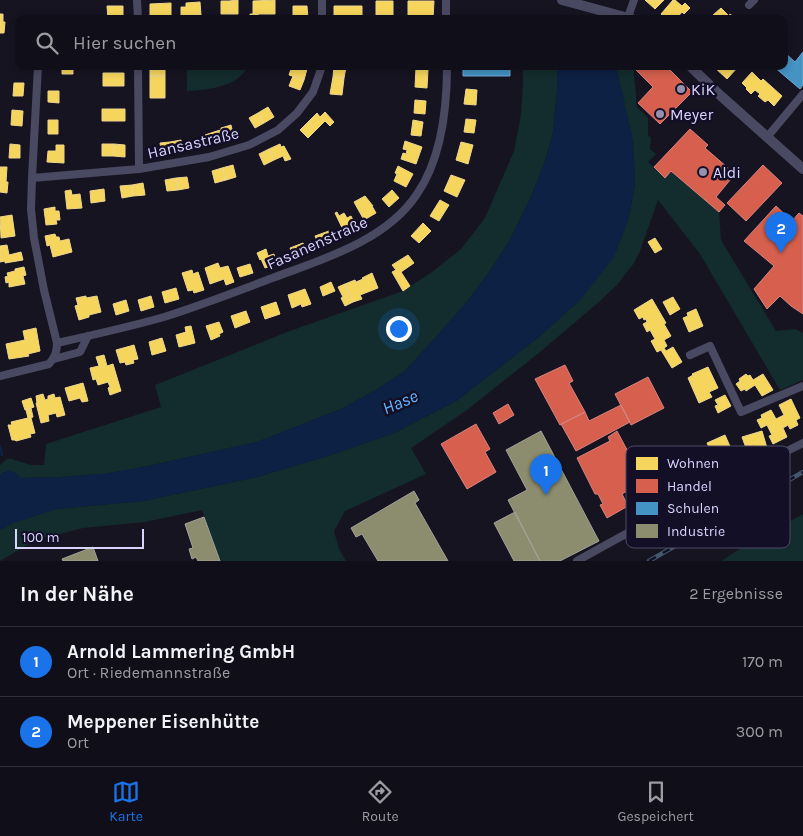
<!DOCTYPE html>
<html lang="de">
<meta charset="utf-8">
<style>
:root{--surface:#100f19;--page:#191822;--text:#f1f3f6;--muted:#9c9ca2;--line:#302f38;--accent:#1a73e8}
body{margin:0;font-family:Karla,sans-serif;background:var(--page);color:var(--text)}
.scale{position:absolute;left:15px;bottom:12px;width:129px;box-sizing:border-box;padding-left:5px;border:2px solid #d9d4ff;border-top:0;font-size:14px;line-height:18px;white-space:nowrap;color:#d9d4ff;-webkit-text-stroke:4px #130f26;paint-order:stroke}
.you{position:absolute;left:398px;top:328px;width:18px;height:18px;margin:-12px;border:4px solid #fff;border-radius:50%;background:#1a73e8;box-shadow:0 0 0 8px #1a73e833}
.badge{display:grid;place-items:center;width:32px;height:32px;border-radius:50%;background:var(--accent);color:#fff;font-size:16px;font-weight:700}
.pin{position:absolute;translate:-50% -41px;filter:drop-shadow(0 1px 2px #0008)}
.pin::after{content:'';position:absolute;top:26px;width:18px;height:15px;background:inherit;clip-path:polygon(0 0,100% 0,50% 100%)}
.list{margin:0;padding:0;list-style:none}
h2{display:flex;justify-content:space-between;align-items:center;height:65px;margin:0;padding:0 20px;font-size:21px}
h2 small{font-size:16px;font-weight:400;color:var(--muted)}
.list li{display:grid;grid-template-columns:32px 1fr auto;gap:15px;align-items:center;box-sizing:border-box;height:70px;padding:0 20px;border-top:1px solid var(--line)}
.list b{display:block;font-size:19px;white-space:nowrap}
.list p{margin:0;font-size:16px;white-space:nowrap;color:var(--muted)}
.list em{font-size:16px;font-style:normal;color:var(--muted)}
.icon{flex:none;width:28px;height:28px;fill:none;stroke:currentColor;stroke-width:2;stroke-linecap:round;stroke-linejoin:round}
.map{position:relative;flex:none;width:803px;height:561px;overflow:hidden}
.search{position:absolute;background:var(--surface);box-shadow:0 2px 8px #0003;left:15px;right:15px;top:15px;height:55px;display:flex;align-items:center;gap:12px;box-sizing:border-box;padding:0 18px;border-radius:10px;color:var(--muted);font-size:19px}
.sheet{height:205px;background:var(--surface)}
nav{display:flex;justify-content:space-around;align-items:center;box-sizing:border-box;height:70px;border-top:1px solid var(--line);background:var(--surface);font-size:14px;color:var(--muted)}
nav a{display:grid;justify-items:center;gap:2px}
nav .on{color:var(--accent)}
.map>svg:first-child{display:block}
</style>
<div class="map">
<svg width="803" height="561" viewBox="0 0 803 561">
<rect width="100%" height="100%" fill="#161421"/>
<path fill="#132c2d" d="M187 66H248C238 87 208 90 187 91Z
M523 66H558L557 91 553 132 545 162 530 199 510 240 490 271 471 297 437 336 405 371 376 390 341 409 257 442 148 466 105 474 60 477 21 478 14 472H4L0 475V465L7 459H12L31 465H44L46 444 161 407 155 385 287 332 403 291 432 272 461 249 485 218 514 151 521 115 523 85Z
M616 66 633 67 636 94V106L648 118V135L651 138 650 149 656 154 648 162 665 177 671 171 719 212 721 240 776 331 795 329 803 333V380L780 390 700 254 658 200 640 251 634 263 617 285 600 301 540 352 467 410 411 448 426 474 345 511 334 531 339 549 346 561H220L202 510 145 522 83 528 36 540 0 561V530L13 523 56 509 143 501 257 477 331 455 394 433 456 401 540 336 581 299 628 221 635 184 633 142Z
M803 514V561H721L738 550Z"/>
<path fill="#0d2144" d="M558 66H616L633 142 635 184 628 221 614 257 581 299 540 336 456 401 394 433 331 455 257 477 143 501 56 509 13 523 0 530V475L4 472 8 470 14 472 21 478 60 477 105 474 148 466 257 442 341 409 376 390 405 371 437 336 471 297 490 271 510 240 530 199 545 162 553 132 557 91Z"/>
<path fill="#161421" d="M553 0H597L603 19H593L553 9Z"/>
<path fill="#f6d55c" stroke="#edd58d" d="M238 0V14H230L229 1Z
M275 0V14H258V19H250V14H253V1Z
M645 0H664L655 9Z
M673 0H675L682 6 685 3 690 8 684 14 682 12 676 19H666L661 14Z
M221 1H229L230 14H221Z
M376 1H393V15H376Z
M408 1H434L433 19H419V17H412V19H408Z
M200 2 201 15H187V17H181V7H186V3Z
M171 3V19H161V16H150V4Z
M107 6H123V19H108Z
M293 6H307L308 19H293Z
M334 6H362V19H334Z
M721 8 729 16 730 14 736 19H717L713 15Z
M0 14H3V22H5L4 33H0Z
M61 66H73V74H62V67Z
M150 66H165V76H150Z
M292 66H300L307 69 304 80 289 75Z
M334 66 346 67 344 78 333 77Z
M713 66H735L737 68 727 79Z
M416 68 428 69 427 88 415 87Z
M752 72 761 81 763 79 782 96 774 106 768 100 765 102 758 96 760 94 755 90 751 94 746 89 747 88 742 83Z
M103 73H124V86H103Z
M150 76H165V98H150Z
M293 76 304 80 300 90 289 86Z
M333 77 344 78 342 95 330 94Z
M14 83H24L23 96H13Z
M466 89 477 90 476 105 464 104Z
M48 91H59V103L48 102Z
M415 100 426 101 425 114 414 113Z
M268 107 274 117 264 123 258 113Z
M102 109H125V121H102Z
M12 110 23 111 22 126 11 125Z
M325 112 334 122 330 126 325 121 316 130 308 122 317 113 320 117Z
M258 113 264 123 255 128 249 118Z
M466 119 476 120 474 133 464 132Z
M48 120H58V134H48Z
M413 120 423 122 421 136 411 135Z
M308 122 316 130 308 138 300 130Z
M231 125 234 138 220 142 217 131 221 130V128Z
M217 131 220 142 208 146 205 135Z
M181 140 183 152 172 154 170 142Z
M405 141 422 147 416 164 401 159 403 153 406 154 407 150 403 149Z
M170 142 172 154 162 155 160 143Z
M461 142 473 145 468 164 456 160Z
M10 144 20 145V158H9Z
M102 144H114L113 156H102Z
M114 144 125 145V157L113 156Z
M280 144 281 147 284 146 291 159 285 161 283 156 274 160 269 149Z
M56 145H64V163L47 162 48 151H56Z
M269 149 274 160 264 165 259 154Z
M233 165 236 177 226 180 222 168Z
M398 166 413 174 406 187 394 181 397 174 395 173Z
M0 167H7L6 182H8L7 193 0 192Z
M222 168 226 180 215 183 212 171Z
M451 175 465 180 457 197 444 191Z
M187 177 189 188 178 190 176 178Z
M176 178 178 190 167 191 165 180Z
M143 183 145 195 133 196 132 185Z
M132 185 133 196 122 198 120 186Z
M104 189 105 201 91 203 90 191Z
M71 190 72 195 80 194 82 208 67 209 65 191Z
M392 190 399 198 389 207 382 199Z
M365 196 373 206H372L376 213 364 220 354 202Z
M440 200 449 205 439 221 430 216Z
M55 207V211H59L60 220H56L57 224 46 225 44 209Z
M337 212 339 216 344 213 347 218 351 216 358 230 346 236 335 213Z
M12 215 15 236 1 238 0 217Z
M423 223 431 231 419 243 411 236Z
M329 231 333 242 320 248 315 236Z
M55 234 56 237H59L60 241 69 239 72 252 53 257 50 245 47 246 45 236Z
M655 238 662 249 655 253 648 242Z
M303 243 307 253 294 258 290 248Z
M7 245 9 255 21 252 23 260 5 263V261L0 262V246Z
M266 249 268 256 274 254 277 264 265 268 261 259 260 260 257 253Z
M408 255 414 263 401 272 410 286 403 291 392 272 396 270 392 265Z
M218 263 220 268 228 266 234 282 226 285 224 279 210 284 205 268Z
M250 264 253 273 240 277 237 268Z
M24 267 26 275 23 276 25 284 9 287V282L6 283 5 277 8 276 7 273 15 271V269Z
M192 270 193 274 198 272 204 290 194 293 193 290 188 291 182 273Z
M372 273 378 288 360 295 362 299 353 302 345 284 355 280 356 282 363 279 362 278Z
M331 282 335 291 323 296 320 287Z
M345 284 353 302 345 306 341 298 343 297 338 287Z
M176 288 179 299 165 303 162 292Z
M305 289 311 304 302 307 301 304 292 308 288 295Z
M86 296V298L97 296 101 312 89 315V317L79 320 75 306 78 305 76 298Z
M151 296 154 307 141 311 138 300Z
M673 297 680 309 670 315 663 302Z
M652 299 666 323 664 324 671 336 664 340 667 346 664 348 666 351 673 347 682 362 672 368 661 350 657 352 651 341 655 339 650 330 647 332 643 324 647 322 646 319 644 320 643 317 639 319 634 310Z
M126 300 129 311 116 315 113 304Z
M276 302 280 314 265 319 261 307Z
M696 309 703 326 689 332 683 318 688 316 687 313Z
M246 311 250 322 235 328 231 316Z
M219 322 223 332 219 334 220 336 211 340 206 326Z
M191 326 195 343 179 347 176 335 186 332 185 327Z
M36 328 40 351 28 354 29 356 9 359 6 344 25 340 23 331Z
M162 338 166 351 152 355 149 342Z
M134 345 138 359 133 360 134 363 126 365 125 362 120 363 116 350Z
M104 355 107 366 113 364 121 391 110 395 108 388 110 387 108 382 98 385 96 379 93 380 90 368 99 366 96 357Z
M708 367 718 388 709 392 712 397 699 403 688 378 693 375 692 374Z
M746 374 748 376 750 375 753 380 763 374 773 390 762 396 755 385 746 391 745 389 741 391 736 384 740 381 739 379Z
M83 383 88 401 82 402 80 398 69 401 65 388Z
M43 394 45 400 48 399V396L54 394 55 398 60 397 65 415 57 417 56 413 48 415 49 421 41 423 36 403H37L36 396Z
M725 395 731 406 718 413 715 406 718 405 715 400Z
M31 398 34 407 25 410 22 401Z
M791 399 800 418 796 420 798 425 790 429 788 425 783 428 787 437 773 444 769 436 772 435 767 425 761 428 757 420 762 418 761 415 771 410 776 419 784 415 779 405Z
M31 408 33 417 31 418 35 433 30 434 31 437 16 441 15 440H12L8 425H12L11 422 28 418 26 410Z
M762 431 767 448 755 452 753 445 746 448 742 437Z
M725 435 732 451 742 447V456L724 464 723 461 717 464 707 443Z"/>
<path fill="#d6604d" stroke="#d78382" d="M632 66H666L692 92 660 124 638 103 653 87Z
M690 129 708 145 705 148 735 174 716 197 725 205 719 212 671 171 665 178 654 167Z
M763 165 782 183 746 221 727 203Z
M776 206 792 221 799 213 803 216V314L791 306 780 296 767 309 754 289 774 266 744 241Z
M565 365 573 381 569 383 585 412 560 425 535 379Z
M648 377 664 408 631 425 615 394Z
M508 404 514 415 499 424 493 413Z
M621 405 630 422 576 451 561 424 585 412 589 421Z
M476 424 490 449 485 452 496 472 467 489 441 444Z
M617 431 634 463 647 456 655 470 630 484 632 488 622 494 628 506 607 518 600 505 603 504 598 494H595L577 458 610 441 608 437Z"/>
<path fill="#4393c3" stroke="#70a6d5" d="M784 52 795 62 803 52V85L800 89 773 66H784Z
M463 66H510V76H463Z"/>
<path fill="#8c8c6e" stroke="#a3a29a" d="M541 431 599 541 560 561H540L508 500 527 490 506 450Z
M414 491 419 500 415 503 448 561H378L362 534 356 537 351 528Z
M515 512 540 561H514L494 523Z
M204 517 220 561H198L196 557 192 559 189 549 193 548 185 524Z
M93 547 98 561H63L62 559Z"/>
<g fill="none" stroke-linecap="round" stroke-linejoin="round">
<path stroke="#0d2144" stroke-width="2.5" d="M0 446 2 455"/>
<path stroke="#4a4962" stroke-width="8" d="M137 0 138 19
M322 0V19
M446 0V19
M749 5 754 0
M628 17 634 0
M138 66 139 169
M768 136 803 94
M32 178 139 169 209 157 249 145 278 130 297 113 313 92 321 69V66
M57 343C93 335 129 327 164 317 202 305 238 291 275 277 324 259 387 240 417 194 442 158 447 109 447 66
M690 355 710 346 741 412 803 386
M54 359 80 352 88 336
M0 376 49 364C55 357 57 352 57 343L44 290 34 238 31 209 32 178 38 66
M577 561C651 519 727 481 803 443"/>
<path stroke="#4a4962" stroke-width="10" d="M562 0 632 19
M690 66 721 96 803 169"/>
<g stroke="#43596b" stroke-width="4.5">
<path id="rail" d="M649 561 803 472"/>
</g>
<use href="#rail" stroke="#130f26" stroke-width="2.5" stroke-dasharray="8" stroke-linecap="butt"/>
</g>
<g fill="#9591b1" stroke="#130f26" stroke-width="2">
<circle cx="681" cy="89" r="5"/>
<circle cx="660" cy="114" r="5"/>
<circle cx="703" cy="172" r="5"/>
</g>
<g text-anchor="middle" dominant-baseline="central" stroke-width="5" stroke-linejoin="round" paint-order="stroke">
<g font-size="16" fill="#d9d4ff" stroke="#130f26" text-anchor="start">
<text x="691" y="89">KiK</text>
<text x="670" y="114">Meyer</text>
<text x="713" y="172">Aldi</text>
</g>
<g font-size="16" fill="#d9d4ff" stroke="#130f26">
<text transform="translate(193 143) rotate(-13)">Hansastraße</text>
<text transform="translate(317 243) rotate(-24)">Fasanenstraße</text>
</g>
<g font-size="18" font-style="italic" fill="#62b6ff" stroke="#130f26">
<text transform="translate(400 402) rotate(-23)">Hase</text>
</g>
</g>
<rect x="626" y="446" width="164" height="102" rx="8" fill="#130f26" stroke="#4e4a67" stroke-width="1"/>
<rect x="636" y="457" width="22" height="13" fill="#f6d55c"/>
<rect x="636" y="479" width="22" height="14" fill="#d6604d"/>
<rect x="636" y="502" width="22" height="13" fill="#4393c3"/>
<rect x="636" y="524" width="22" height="14" fill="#8c8c6e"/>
<g font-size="14" fill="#d9d4ff">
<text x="667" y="468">Wohnen</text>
<text x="667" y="491">Handel</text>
<text x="667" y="513">Schulen</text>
<text x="667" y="536">Industrie</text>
</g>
</svg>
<div class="scale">100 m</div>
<div class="you"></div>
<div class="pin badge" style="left:546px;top:495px">1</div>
<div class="pin badge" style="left:781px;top:253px">2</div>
<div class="search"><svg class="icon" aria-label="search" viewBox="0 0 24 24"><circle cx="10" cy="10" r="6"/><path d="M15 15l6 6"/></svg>Hier suchen</div>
</div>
<section class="sheet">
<h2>In der Nähe<small>2 Ergebnisse</small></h2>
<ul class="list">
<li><span class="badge">1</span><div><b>Arnold Lammering GmbH</b><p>Ort · Riedemannstraße</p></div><em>170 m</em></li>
<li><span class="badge">2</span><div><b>Meppener Eisenhütte</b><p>Ort</p></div><em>300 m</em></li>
</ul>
</section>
<nav>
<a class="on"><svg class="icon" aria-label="map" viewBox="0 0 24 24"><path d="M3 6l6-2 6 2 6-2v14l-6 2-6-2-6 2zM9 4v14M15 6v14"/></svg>Karte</a>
<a><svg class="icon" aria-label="directions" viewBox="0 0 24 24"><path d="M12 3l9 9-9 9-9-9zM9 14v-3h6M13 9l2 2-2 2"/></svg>Route</a>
<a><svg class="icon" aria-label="saved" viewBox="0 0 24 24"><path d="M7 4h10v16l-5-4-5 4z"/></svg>Gespeichert</a>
</nav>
